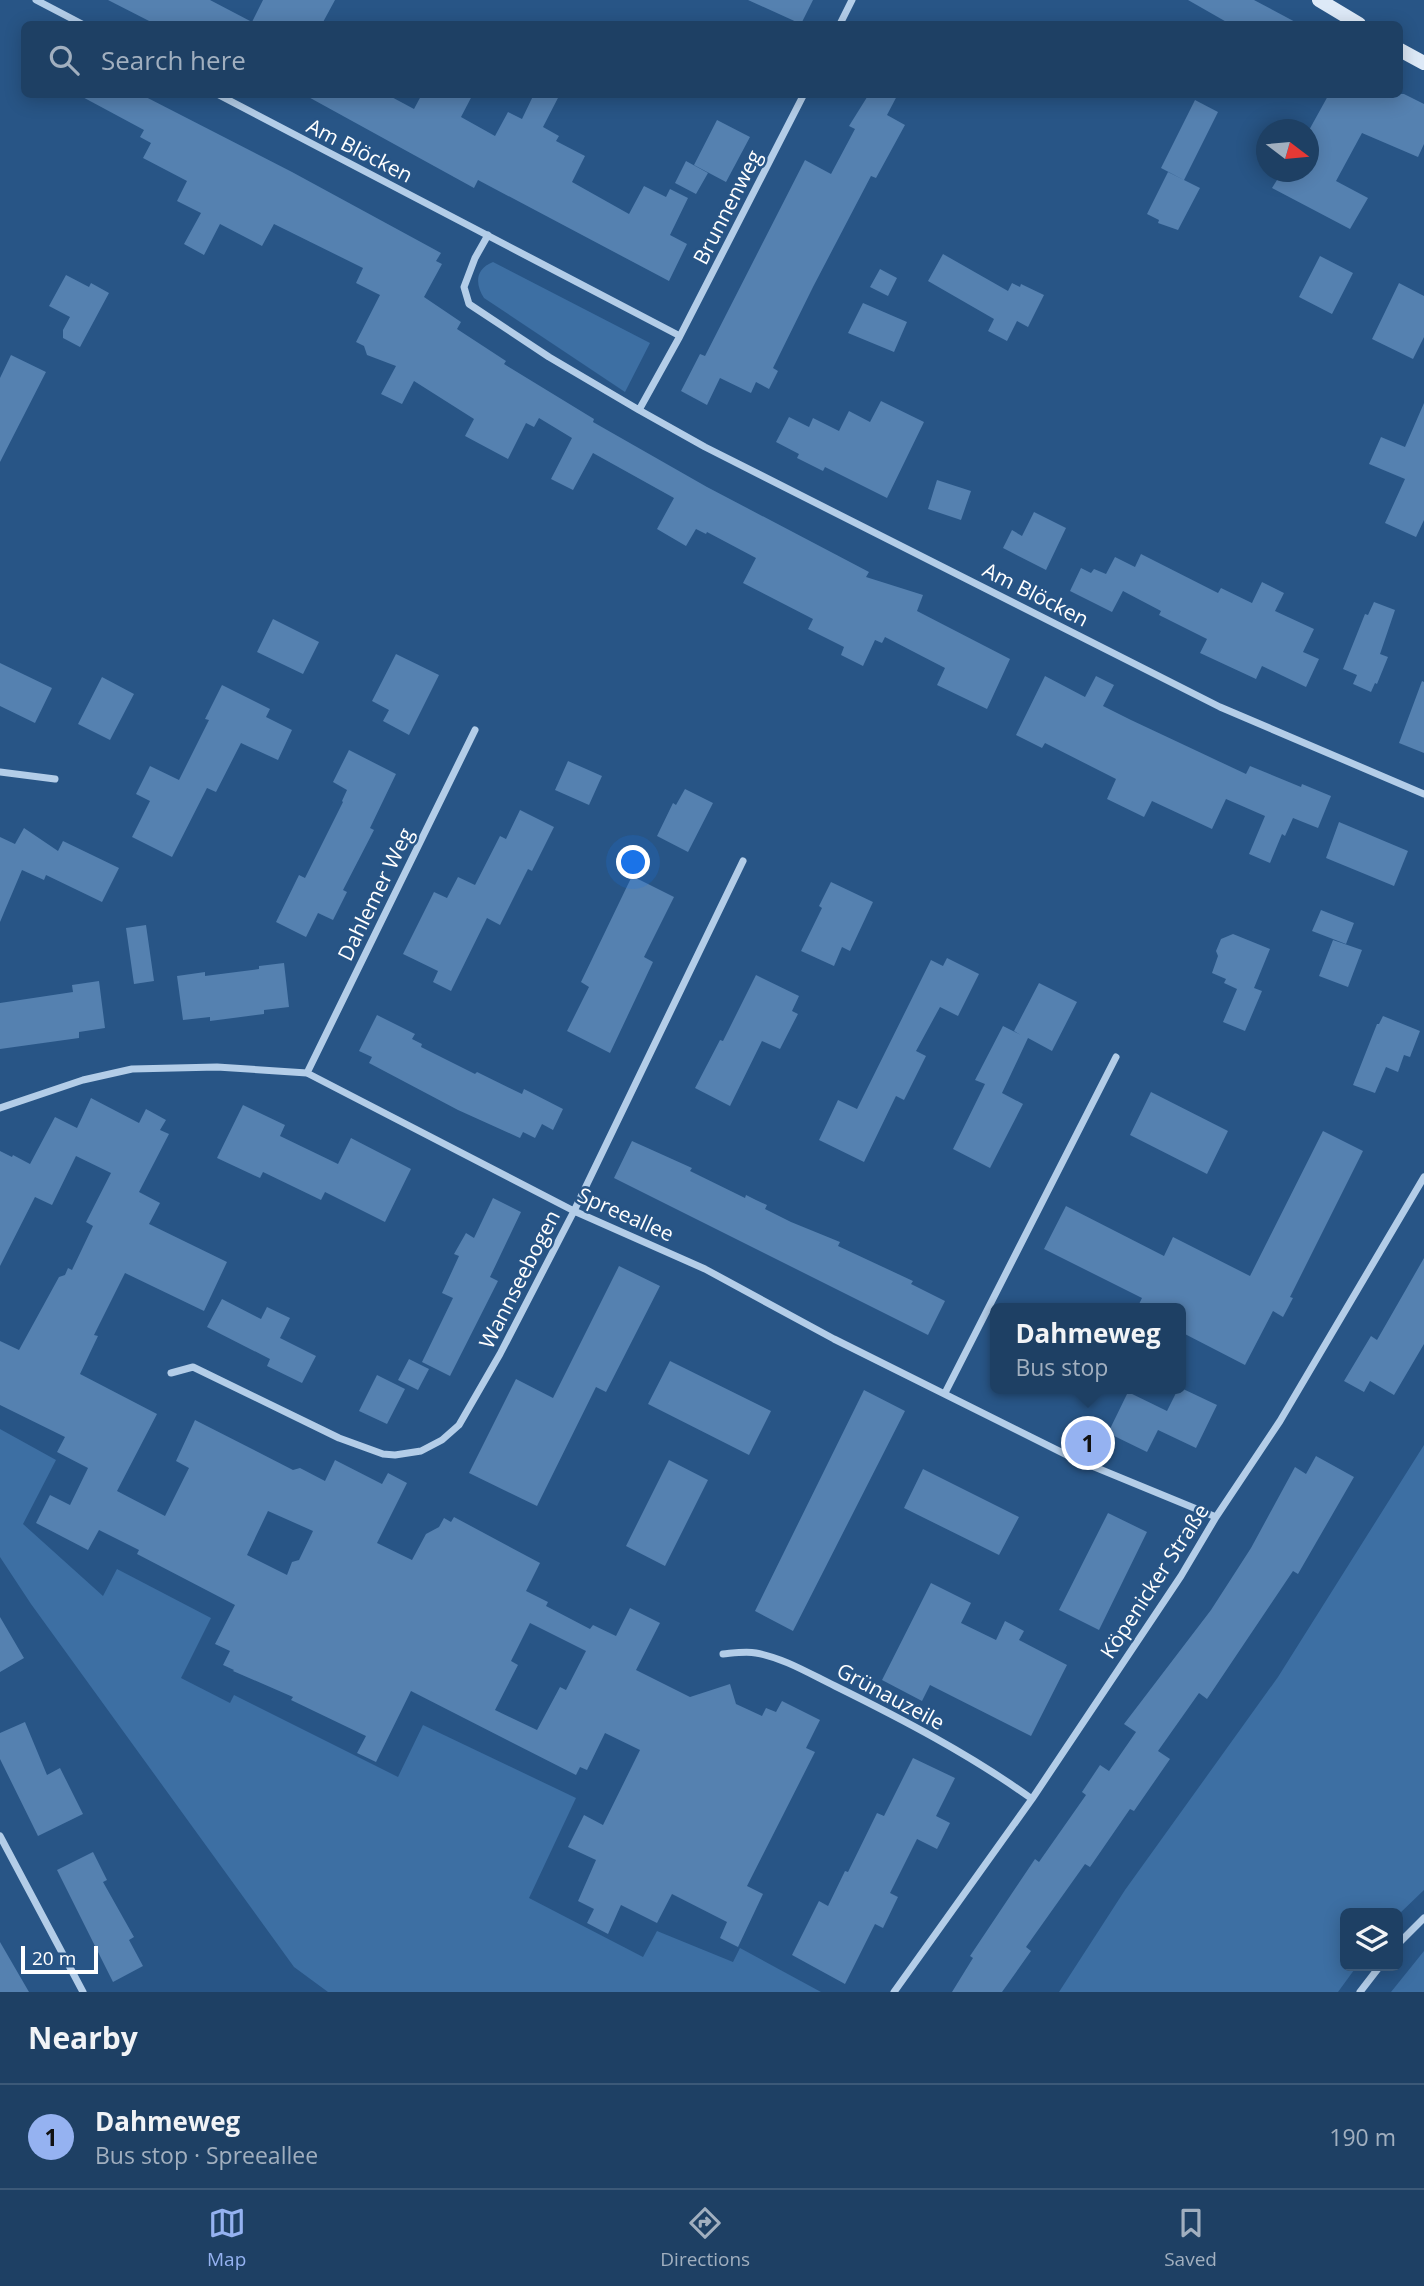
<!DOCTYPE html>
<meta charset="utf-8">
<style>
:root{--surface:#1e4064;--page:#2b4b6d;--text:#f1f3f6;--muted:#a1afbf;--line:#3c5978;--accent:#95b2f1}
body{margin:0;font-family:"Open Sans",sans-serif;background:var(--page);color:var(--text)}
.controls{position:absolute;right:21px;bottom:21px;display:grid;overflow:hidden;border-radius:10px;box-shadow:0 4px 18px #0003}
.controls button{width:63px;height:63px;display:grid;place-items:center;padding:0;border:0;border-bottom:2px solid var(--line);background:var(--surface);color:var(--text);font:35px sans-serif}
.compass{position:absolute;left:1256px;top:119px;width:63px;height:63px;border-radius:50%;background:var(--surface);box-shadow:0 4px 18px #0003;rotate:106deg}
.scale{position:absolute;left:21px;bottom:18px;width:77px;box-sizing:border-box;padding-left:7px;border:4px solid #fff;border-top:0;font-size:19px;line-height:24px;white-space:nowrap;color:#fff;-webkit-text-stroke:5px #285586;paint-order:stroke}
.you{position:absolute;left:634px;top:863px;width:24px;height:24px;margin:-18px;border:5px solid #fff;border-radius:50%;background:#1a73e8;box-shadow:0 0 0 10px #1a73e833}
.badge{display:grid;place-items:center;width:46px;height:46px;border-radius:50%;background:var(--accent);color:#111;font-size:23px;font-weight:700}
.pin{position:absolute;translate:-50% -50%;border:4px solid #fff;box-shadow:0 2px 7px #0006}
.popup{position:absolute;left:990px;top:1303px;width:196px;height:91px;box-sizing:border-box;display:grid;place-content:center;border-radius:10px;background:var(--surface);filter:drop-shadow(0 2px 5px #0005);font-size:23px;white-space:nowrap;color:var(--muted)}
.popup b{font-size:26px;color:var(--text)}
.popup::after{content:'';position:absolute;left:50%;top:100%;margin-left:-14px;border:14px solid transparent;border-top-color:var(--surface)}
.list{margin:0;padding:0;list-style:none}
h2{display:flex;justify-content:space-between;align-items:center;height:91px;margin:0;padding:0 28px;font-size:30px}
h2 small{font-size:23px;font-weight:400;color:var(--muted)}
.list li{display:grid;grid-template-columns:46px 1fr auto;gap:21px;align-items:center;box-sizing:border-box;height:105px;padding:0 28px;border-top:2px solid var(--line)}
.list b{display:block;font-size:26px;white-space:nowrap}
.list p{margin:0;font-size:23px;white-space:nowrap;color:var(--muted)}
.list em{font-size:23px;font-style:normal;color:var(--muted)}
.icon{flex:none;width:38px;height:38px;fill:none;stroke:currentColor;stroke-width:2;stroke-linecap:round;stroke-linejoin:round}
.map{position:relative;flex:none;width:1424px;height:1992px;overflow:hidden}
.search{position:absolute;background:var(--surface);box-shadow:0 4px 18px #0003;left:21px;right:21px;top:21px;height:77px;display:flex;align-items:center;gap:18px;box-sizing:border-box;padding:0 24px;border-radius:10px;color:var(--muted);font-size:26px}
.sheet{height:196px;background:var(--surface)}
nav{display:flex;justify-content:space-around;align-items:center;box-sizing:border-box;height:98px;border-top:2px solid var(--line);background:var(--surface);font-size:19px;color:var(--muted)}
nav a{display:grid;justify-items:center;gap:4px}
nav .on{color:var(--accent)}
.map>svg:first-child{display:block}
</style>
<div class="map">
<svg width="1424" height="1992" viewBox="0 0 1424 1992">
<rect width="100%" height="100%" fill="#285586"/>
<path fill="#3d6fa3" d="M493 262 650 343 625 392 484 298C475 284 475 269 493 262Z
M0 1429 56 1460 23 1524 103 1596 117 1569 211 1618 181 1678 230 1703 234 1695 398 1777 423 1725 576 1798 529 1898 643 1957 657 1931 733 1962 740 1948 821 1992H328L294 1967 31 1604 0 1557Z
M1424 1445V1890L1398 1915V1913H1345V1966H1357L1338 1992H1059L1125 1890 1278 1677Z
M1424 1951V1992H1391Z"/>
<path fill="#5581b0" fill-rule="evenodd" d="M108 0H210L252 22 263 0H335L322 24H155Z
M748 0H813L801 24Z
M1188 0H1254L1299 24H1230Z
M77 94H140L292 172 441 253 436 261 442 264 424 297 461 322 457 329 506 361 504 364 594 419 593 422 707 487 869 572 866 577 923 595 917 611 1010 659 987 709 937 685 945 668 885 637 882 643 875 640 863 666 841 655 844 647 808 629 813 619 743 583 756 558 707 532 706 534 696 529 686 546 657 529 674 498 593 453 573 490 551 479 572 438 539 418 534 427 526 423 508 459 465 436 474 419 414 381 402 404 381 394 396 366 367 355 364 346 356 342 380 295 356 283 363 268 274 224 262 246 220 224 204 255 184 244 201 213 177 201 187 181 143 158 151 143 140 137 144 130Z
M303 94H386L414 109 422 94H473L461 117 495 136 508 112 522 119 534 94H560L543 127 559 136 556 141 585 156 572 182 629 214 644 186 666 197 670 189 688 198 670 235 687 244 669 281 478 180 474 188Z
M869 94H898L887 115 905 125 876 178 871 176 813 287 773 368 778 371 769 389 756 382 751 393 720 378 707 405 681 391 700 354 705 356 805 160 831 174 855 129 849 126Z
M1329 94H1404L1424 104V144L1418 157 1362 133 1336 181 1368 198 1350 229 1272 188 1282 172H1308V132Z
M1195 100 1218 112 1184 180 1161 168Z
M717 120 750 137 726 182 694 165Z
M686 161 708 173 696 194 675 183Z
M1168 172 1200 188 1178 230 1158 223 1159 220 1147 214Z
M943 254 1008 291 1012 283 1020 287 1021 284 1044 295 1028 327 1017 321 1007 341 988 331 994 319 928 281Z
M1320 256 1353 273 1332 314 1299 297Z
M880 269 897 278 888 296 870 287Z
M66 275 89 287 91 283 109 293 80 347 63 338V330L70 317 49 306Z
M1399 283 1424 296V337L1413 359 1372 339Z
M863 303 907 322 894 352 848 333Z
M11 355 46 372 0 462V378Z
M881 401 924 422 887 498 825 467 823 471 797 458 799 454 776 442 789 417 809 427 813 418 839 431 849 411 870 422Z
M1424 403V520L1416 537 1385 523 1405 479 1369 464 1381 437 1405 447Z
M937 480 971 491 961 520 928 509Z
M1034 512 1066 528 1046 570 1003 548 1012 530 1022 536Z
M1141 554 1218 593 1221 588 1252 603 1262 582 1284 593 1275 611 1314 629 1303 652 1319 659 1306 687 1262 666 1256 679 1200 653 1207 639 1159 615 1161 611 1123 591 1112 612 1070 591 1081 568 1091 573 1094 569 1106 574 1115 557 1135 567Z
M1374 602 1395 610 1380 654 1388 657 1377 684 1375 683 1371 692 1353 684 1357 675 1343 669 1365 614 1368 615Z
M273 619 319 642 303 674 257 652Z
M396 654 439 675 409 735 383 721 389 710 372 701Z
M0 663 52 688 35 723 0 706Z
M1045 676 1085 697 1096 676 1114 685 1103 706 1131 720 1246 774 1250 766 1301 787 1302 784 1331 796 1318 828 1293 818 1285 836 1282 834 1270 863 1249 854 1265 816 1226 799 1212 829 1152 801 1144 817 1107 799 1116 779 1045 743 1042 748 1016 735Z
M102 677 134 694 110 740 78 724Z
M1422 681 1424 682V753L1399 743Z
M222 685 270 709 266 717 292 730 278 760 241 743 216 792 207 788 172 857 132 837 150 801 136 794 150 766 179 780 209 720 205 719Z
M349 750 396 774 370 828 374 830 343 890 347 892 333 920 318 913 306 937 276 922 299 875 305 878 343 802 342 801 347 790 333 782Z
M568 761 602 776 589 805 555 790Z
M685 789 713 803 688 852 657 836 673 803 676 805Z
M520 810 554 827 532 871 528 869 500 925 487 918 451 991 433 982 438 971 403 954 434 892 447 898 458 877 475 885 500 836 506 839Z
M1339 822 1408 851 1394 886 1326 858Z
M24 828 58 851 63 841 119 868 102 902 46 875 44 880 22 870 0 922V837L15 844Z
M632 876 674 897 644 957 653 962 610 1053 567 1031 589 987 581 982Z
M831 882 873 902 850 951 842 947 834 966 801 951 822 908 819 906Z
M1321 910 1354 923 1346 944 1312 931Z
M146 925 154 981 134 984 126 928Z
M1233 934 1270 949 1254 988 1262 991 1245 1031 1223 1022 1237 989 1224 983 1226 979 1212 973 1218 956 1216 951 1221 939Z
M1333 940 1362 950 1348 987 1319 976Z
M947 958 979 974 958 1016 940 1007 916 1051 926 1056 904 1100 896 1096 864 1162 819 1140 838 1100 857 1109 931 960 943 966Z
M284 963 289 1007 264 1010V1014L210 1021V1017L183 1020 177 976 205 972V976L259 969V966Z
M756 975 799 996 792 1011 798 1014 780 1049 762 1041 730 1106 695 1088 720 1040 723 1041Z
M99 981 105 1028 79 1032V1038L0 1049V1003L73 992 72 985Z
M1039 983 1077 1002 1052 1051 1028 1038 1002 1093 1023 1104 990 1168 953 1149 985 1084 975 1080 1003 1026 1021 1035 1014 1031Z
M377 1015 415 1034 412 1039 422 1044 421 1047 475 1074 477 1072 522 1094 524 1089 563 1109 553 1130 542 1124 535 1138 523 1132 520 1138 458 1110 369 1063 372 1057 359 1051Z
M1383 1016 1420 1031 1410 1057 1404 1055 1398 1072 1386 1067 1375 1093 1353 1085 1377 1024H1379Z
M1151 1092 1228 1131 1207 1174 1130 1135Z
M91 1098 139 1123 146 1109 166 1120 160 1130 169 1134 139 1192 160 1203 149 1224 227 1262 204 1311 125 1273 94 1335 98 1336 80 1374 157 1414 117 1491 165 1516 189 1468 176 1461 195 1420 293 1470 300 1468 325 1481 335 1460 382 1484 388 1473 407 1483 377 1543 412 1560 426 1534 439 1527 444 1518 451 1522 454 1517 540 1563 526 1591 548 1602 546 1606 590 1629 593 1625 616 1636 630 1608 660 1623 636 1670 690 1697 730 1684 736 1704 762 1716 766 1708 776 1712 782 1701 820 1720 806 1748 815 1752 747 1886 763 1894 738 1947 720 1938 727 1922 672 1894 657 1923 621 1905 608 1934 587 1923 594 1909 578 1901 596 1860 568 1847 584 1815 603 1825 640 1750 605 1733 587 1770 580 1767 576 1775 411 1691 376 1762 357 1753 366 1736 291 1700 293 1697 233 1671 234 1670 223 1665 230 1651 215 1644 235 1605 137 1554 139 1550 99 1530 88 1550 36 1523 50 1495 70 1505 88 1468 57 1452 65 1437 0 1405V1341L19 1350 59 1277 65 1275 68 1268 72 1270 93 1226 86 1222 111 1173 76 1156 52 1205 35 1197 0 1266V1151L12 1157 13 1155 30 1164 55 1117 77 1128ZM268 1511 313 1531 299 1560 292 1562 287 1575 247 1555ZM530 1623 586 1651 566 1690 560 1687 537 1730 495 1710 518 1665 511 1661Z
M243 1105 285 1125 280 1136 338 1164 351 1138 411 1169 385 1222 325 1192 321 1200 263 1172 260 1178 217 1158Z
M1323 1131 1363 1151 1290 1297 1293 1298 1283 1317 1273 1311 1245 1365 1181 1332V1308H1137L1142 1298 1044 1249 1066 1206 1164 1256 1173 1237 1250 1276Z
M632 1141 692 1168 690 1171 745 1198 746 1195 756 1200 767 1205 765 1209 791 1222 840 1242 838 1246 913 1281 911 1284 945 1301 928 1335 614 1178Z
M493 1198 521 1212 490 1277 498 1281 450 1376 422 1362 453 1298 442 1293 459 1256 454 1254 466 1233 474 1238Z
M1424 1258V1344L1394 1395 1370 1381 1364 1392 1344 1381 1371 1336 1377 1340Z
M619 1266 660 1286 606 1392 596 1387 537 1506 469 1473 516 1379 553 1398Z
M222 1299 261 1319 267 1307 290 1318 280 1338 316 1356 302 1383 267 1366 270 1359 207 1327Z
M409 1359 429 1369 418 1390 398 1380Z
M670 1361 771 1411 749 1455 648 1404Z
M377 1375 405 1389 387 1424 359 1411Z
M1181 1388 1217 1405 1196 1448 1158 1430 1147 1452 1108 1433 1128 1392 1167 1411 1178 1389Z
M864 1390 905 1411 793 1631 755 1611Z
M1316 1456 1354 1477 1298 1574 1293 1571 1207 1699 1199 1693 1158 1751 1170 1759 1134 1811 1130 1809 1090 1867 1085 1864 1026 1947 1031 1951 1002 1992H952L973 1958 970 1956 1035 1859 1039 1862 1086 1795 1082 1792 1100 1765 1109 1771 1136 1732 1124 1724 1211 1610 1251 1548 1295 1467 1306 1474Z
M669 1460 708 1480 665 1566 626 1546Z
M923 1469 1019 1517 999 1555 904 1508Z
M1108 1513 1147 1532 1099 1630 1059 1610Z
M931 1583 971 1603 961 1623 996 1640 1005 1621 1024 1631 1019 1640 1067 1665 1031 1736 930 1685 922 1701 882 1680Z
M0 1617 24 1658 0 1672Z
M25 1722 47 1775 60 1768 83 1814 38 1836 0 1759V1733Z
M913 1758 955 1778 936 1816 950 1823 937 1849 917 1839 890 1893 898 1897 883 1928 875 1924 845 1984 792 1955 819 1901 828 1906 845 1871 848 1872 877 1813 884 1816Z
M93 1852 107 1880 103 1882 134 1937 129 1940 143 1966 113 1982 57 1870Z
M0 1942 29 1992H0Z"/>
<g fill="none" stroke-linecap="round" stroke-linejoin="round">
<path stroke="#b3cde8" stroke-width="7" d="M36 0 82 24
M840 24 852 0
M217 94 680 336 639 410 705 447 1220 707 1424 794
M488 235 475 258 464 287 469 304 549 357 639 410
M680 336 804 94
M0 772 55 779
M307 1073 475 730
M0 1108 83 1080 132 1069 217 1067 307 1073 574 1211 705 1269 834 1339 1075 1459 1216 1517
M171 1373 193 1367 339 1438 383 1454 395 1455 421 1451 442 1440 459 1425 500 1354 574 1211 743 861
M945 1393 1116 1057
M723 1654C734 1653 746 1651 756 1653 784 1658 810 1674 835 1686 902 1719 971 1755 1032 1799
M0 1836 83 1992
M1398 1944 1424 1918
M894 1992 1032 1799 1181 1576 1216 1517 1280 1421 1424 1177
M1360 1992 1380 1966"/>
<path stroke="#dde9f7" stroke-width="14" d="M1319 0 1359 24
M1400 50 1424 63"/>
</g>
<g text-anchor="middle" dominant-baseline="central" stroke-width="5" stroke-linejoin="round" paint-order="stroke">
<g font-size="21" fill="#fff" stroke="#285586">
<text transform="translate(360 150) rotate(27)">Am Blöcken</text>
<text transform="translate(727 207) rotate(-63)">Brunnenweg</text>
<text transform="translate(1036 594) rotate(27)">Am Blöcken</text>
<text transform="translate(375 894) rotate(-64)">Dahlemer Weg</text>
<text transform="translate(626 1214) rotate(24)">Spreeallee</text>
<text transform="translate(519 1279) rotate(-63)">Wannseebogen</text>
<text transform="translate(1154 1581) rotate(-57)">Köpenicker Straße</text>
<text transform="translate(891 1696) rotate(28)">Grünauzeile</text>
</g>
</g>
</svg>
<div class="controls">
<button><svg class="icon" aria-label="layers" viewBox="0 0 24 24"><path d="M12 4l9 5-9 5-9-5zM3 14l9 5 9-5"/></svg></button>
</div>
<svg class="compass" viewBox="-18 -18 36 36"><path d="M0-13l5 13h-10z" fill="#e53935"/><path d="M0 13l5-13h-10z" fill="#a1afbf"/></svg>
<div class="scale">20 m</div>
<div class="you"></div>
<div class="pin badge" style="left:1088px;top:1443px">1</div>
<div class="popup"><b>Dahmeweg</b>Bus stop</div>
<div class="search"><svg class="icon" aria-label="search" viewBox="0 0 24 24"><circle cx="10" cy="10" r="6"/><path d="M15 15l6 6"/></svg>Search here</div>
</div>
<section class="sheet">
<h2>Nearby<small></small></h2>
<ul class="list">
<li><span class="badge">1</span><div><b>Dahmeweg</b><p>Bus stop · Spreeallee</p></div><em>190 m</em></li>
</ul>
</section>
<nav>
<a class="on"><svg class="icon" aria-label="map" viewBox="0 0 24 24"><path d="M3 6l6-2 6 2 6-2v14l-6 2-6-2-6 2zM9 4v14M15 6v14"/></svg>Map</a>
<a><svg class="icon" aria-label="directions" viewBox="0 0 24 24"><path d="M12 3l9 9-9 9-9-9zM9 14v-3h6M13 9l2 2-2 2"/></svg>Directions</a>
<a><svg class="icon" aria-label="saved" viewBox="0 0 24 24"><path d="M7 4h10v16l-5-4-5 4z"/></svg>Saved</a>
</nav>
